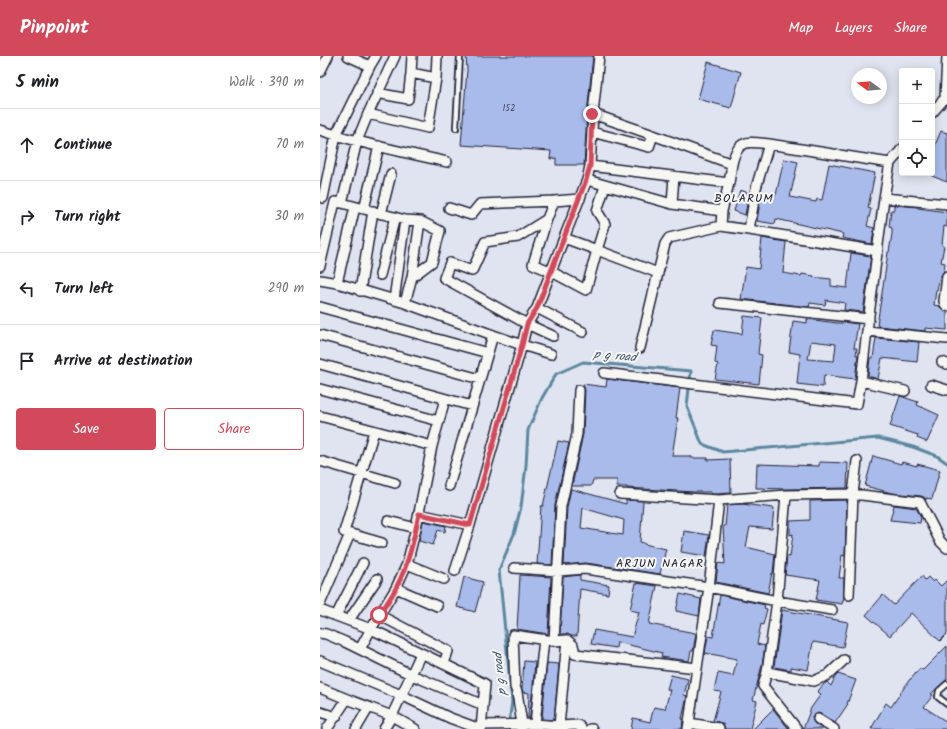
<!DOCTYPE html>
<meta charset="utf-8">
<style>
:root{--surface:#fff;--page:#f6f6f6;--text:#202124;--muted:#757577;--line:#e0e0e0;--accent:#d1495b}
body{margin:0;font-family:Kalam,sans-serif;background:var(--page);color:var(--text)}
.controls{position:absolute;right:12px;top:12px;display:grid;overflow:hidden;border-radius:4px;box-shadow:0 2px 10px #0003}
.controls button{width:36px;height:36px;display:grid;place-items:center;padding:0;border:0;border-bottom:1px solid var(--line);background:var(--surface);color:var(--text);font:20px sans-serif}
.compass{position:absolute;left:531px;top:12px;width:36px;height:36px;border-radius:50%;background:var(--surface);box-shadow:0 2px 10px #0003;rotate:286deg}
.stop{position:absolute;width:12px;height:12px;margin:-9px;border:3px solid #d1495b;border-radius:50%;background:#fff}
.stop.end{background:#d1495b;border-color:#fff;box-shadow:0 1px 4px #0008}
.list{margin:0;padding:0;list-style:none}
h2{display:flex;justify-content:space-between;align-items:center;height:52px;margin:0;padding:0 16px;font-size:17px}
h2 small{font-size:13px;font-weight:400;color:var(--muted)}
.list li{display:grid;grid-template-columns:26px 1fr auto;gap:12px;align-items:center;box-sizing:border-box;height:72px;padding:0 16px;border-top:1px solid var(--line)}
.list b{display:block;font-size:15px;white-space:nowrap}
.list em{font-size:13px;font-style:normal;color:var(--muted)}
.actions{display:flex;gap:8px;padding:12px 16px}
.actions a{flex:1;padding:9px 0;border:1px solid var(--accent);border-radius:4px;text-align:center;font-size:14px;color:var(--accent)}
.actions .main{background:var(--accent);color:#fff}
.icon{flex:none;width:22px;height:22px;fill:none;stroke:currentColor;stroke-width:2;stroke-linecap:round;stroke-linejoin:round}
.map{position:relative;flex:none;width:627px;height:673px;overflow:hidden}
header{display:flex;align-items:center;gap:24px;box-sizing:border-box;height:56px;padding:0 20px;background:var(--accent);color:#fff}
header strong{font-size:19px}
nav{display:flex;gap:22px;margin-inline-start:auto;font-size:14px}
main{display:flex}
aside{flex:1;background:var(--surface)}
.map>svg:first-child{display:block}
</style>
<header>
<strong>Pinpoint</strong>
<nav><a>Map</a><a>Layers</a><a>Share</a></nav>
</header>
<main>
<aside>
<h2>5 min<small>Walk · 390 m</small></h2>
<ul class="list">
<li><svg class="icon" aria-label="ahead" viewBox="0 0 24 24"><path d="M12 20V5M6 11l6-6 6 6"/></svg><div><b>Continue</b></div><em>70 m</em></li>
<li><svg class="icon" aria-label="right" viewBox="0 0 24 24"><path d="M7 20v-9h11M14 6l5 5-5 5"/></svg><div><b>Turn right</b></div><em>30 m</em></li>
<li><svg class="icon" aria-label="left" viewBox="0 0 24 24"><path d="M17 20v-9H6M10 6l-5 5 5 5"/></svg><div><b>Turn left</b></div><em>290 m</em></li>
<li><svg class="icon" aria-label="arrive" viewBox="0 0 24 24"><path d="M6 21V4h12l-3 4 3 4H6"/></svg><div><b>Arrive at destination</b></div></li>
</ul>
<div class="actions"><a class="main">Save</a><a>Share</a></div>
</aside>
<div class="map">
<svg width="627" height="673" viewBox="0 0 627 673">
<rect width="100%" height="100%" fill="#dfe4f0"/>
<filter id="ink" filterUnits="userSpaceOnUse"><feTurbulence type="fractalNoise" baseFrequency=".025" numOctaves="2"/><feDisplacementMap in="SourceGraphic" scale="8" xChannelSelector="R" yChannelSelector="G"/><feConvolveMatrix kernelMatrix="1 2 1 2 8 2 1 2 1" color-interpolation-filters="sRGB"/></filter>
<g filter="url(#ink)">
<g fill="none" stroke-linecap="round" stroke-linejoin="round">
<path stroke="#5b879f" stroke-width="3" d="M189 667 192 646 179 514 194 478 201 451 206 410 208 374 222 342 236 318 263 306 371 315 367 350 382 388 403 396 558 382 593 391 617 400 627 407"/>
</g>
<path fill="#a9bbea" stroke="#22223b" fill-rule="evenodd" d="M146 0H273L267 58 264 109H236V102L230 103 231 95 141 89 147 14Z
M388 6 421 16 411 52 378 43Z
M621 75 627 77V126L612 120V96Z
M464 103 478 106 470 141 496 146 497 143 502 144 509 108 555 117 548 152 551 153 547 170 554 172 552 188 522 182 523 178 456 163 455 168 437 165 441 140H442L443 137 456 139Z
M420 134 429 137 425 159 414 155Z
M574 149 598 151V152L627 156V171L624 170 622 189 624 190 621 206 625 207 624 215 621 220H620L617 234H616L614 249 619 250 623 254 627 256V274L605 272V275L558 270V269H557L566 211 568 196H569L572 178V172L569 171 571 154H574Z
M442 182 466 186 463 217 481 220 482 218 494 220 493 221 511 223V230L527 232 531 197 551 200 543 256 524 254 525 247 506 244 505 249 490 247 489 251 421 243 426 211 439 213Z
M424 260 442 262 438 298 442 299 439 328 395 323 398 308 395 307 397 290 391 289 394 274 422 278Z
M487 263 517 267H523V266L538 268 534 292H537L536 299H538L535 323 504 319 503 331 477 328 480 298 469 296 473 265 487 267ZM491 285 516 288 514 305 488 303Z
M556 282 599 286 597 306 562 302 558 323 548 320 550 302H553Z
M287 323 360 332 356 362H358L352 400H371V402H388V404L410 403 411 437 396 438H391V436H374L307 432V431H297V424H273L271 430H252L263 378 265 334 263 328 286 331Z
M580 340 598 346 597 349 619 359 607 386 597 382 598 379 570 370Z
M238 385 249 387 235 449 232 509 217 508 221 450H223Z
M553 400 581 408 582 406 597 410V408L620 414 612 443 606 442V444L604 441 601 440 572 437 545 430Z
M499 406 528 407 527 432 466 433 436 432 437 408 499 410Z
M251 433 306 448V444L323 445 320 486 324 487V488L346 493 340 518 266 507 244 509 247 451ZM263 452 304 464 303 479 261 472Z
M527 444 525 500 522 499 519 522H524V541L522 548 496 544 500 524 465 519 467 500 470 501 473 478 470 479V465L490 464V445Z
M422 448 454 452 452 473 430 471 426 491 455 498 453 517H452L448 537 396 526 398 507 405 508 403 470H405L407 449Z
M574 449 596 452 601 461 600 467 570 464Z
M103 465 126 470 125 476 118 474 113 489 99 485Z
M364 475 389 479 386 500 361 496Z
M200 519 231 521 228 578 197 573Z
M260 519V524L289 529 288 538 260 533 257 580H251L247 578H240L243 521Z
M602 520 605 524 608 521 613 526 615 524 621 530 627 524V578L620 585 591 557 570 580 546 559 563 539 574 549Z
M144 521 163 526 155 556 137 551Z
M316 527 337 530 329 568 375 577V578H376L373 595H371L369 605 341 601 342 597 297 586 296 592 271 588 274 574 312 581 319 556 310 554Z
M360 538 381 543 379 560 356 555Z
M400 539 445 549 444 552 447 553 443 569 441 568 437 588 445 590 442 609 433 644 437 645 430 673H405L404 670 402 667 393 665 401 636 394 635 398 617 413 620 417 603 385 597 388 580 393 581Z
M462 554 528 566 523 591 493 586 488 614 471 611V614L454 611Z
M627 590V623L611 638 613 639 604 651 627 666V673H551L566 647 571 651 590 623H591L600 612 603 614Z
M204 605 215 606 210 662H208L209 637 203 636 202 633Z
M227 607 239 608 234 664 222 663Z
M518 618 536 624 527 648H528L515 667 501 658 498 657 493 660 492 662 493 665 495 668 503 673H483L491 652 501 638 497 636 505 627 507 626 511 630 515 621Z
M351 619 368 623 364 639 367 640 362 663H363L362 673H311L313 662 330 666 334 651 345 653 350 634 347 633Z
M453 653 469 673H433Z"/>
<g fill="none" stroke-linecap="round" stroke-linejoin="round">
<g stroke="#22223b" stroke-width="8">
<path id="lane" d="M136 72 140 0
M627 628 619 635 618 641 627 648"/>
</g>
<g stroke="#22223b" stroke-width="12">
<path id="street" d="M75 0 48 58 37 85 22 147 85 164 100 165 92 221 85 247 173 279
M279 0 273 58 270 110 267 124 352 148 402 155 401 170 349 182 345 188 320 292
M627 1 625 42 627 43
M50 10 56 0
M0 16 8 0
M91 17 116 22
M57 37 88 43 91 17 92 0
M612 57 625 42
M48 58 108 72 116 22 117 0
M273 58 333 79 412 108 409 127 402 155
M0 74C41 88 84 96 127 106
M272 76 329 91 333 79
M412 108C413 103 415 97 418 93 424 83 439 87 449 88
M270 110 409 127
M267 124 244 182 277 194 285 168 277 155 285 130
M3 142 16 79 50 10 28 0
M564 142 627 148
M260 143 234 145 227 163 213 208 232 216 266 234 277 194 338 217
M352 148 354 120
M129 152 151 159 160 148 234 145
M61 158 71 118
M227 163 198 181 165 186 152 215 130 207 124 222 207 268 233 280
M401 170 429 174 558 195
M429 174 436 132 449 88 570 107
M0 210 15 146 22 147
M60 219 75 161
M627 220 624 245 625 248 627 250
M92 221 112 206 120 175 100 165
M0 224 17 227 85 247
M17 227 35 151 44 153 59 90
M40 235 53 155
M74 244 85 164
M400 247 549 263
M0 251 168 297
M217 252 263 276
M547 275 564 142 570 107 582 93
M0 279 160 323
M231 298 202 289 207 268 217 252 244 182
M622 306 627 308
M0 308 152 350
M284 317 537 348 541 325 547 275 627 283
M541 325 585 335
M611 329 627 334
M0 333 119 365 112 390 96 472 87 508 124 523
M0 360 112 390
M119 365 125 343
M54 375 24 476 62 487
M0 405 75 427
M129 430 173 279 202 289 150 469 135 515
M300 438 399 444
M466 439 457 545 447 616 443 630 477 673
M99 458 150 469
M68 465 96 472
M194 512 238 515 265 513 389 531 399 444 466 439 533 438 600 446 620 485 627 492
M76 532 117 550
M529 539 533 438 537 405
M0 548 30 478
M0 554 51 573 101 597
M59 559 128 595 124 608
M16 560 43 507
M29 564 57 523
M0 577 6 578 25 586 92 619 163 649
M234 585 241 450 257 378 259 334
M40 593 51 573 76 532 87 508
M0 605 81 639 130 662 160 673
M447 616 494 625 508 619 524 604
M0 632 27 643
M0 656 16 661
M498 663 514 673
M369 667 399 672
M215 668 224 583
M162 669 215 668 239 670 258 669 262 673
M239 670 247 584
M7 673 27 643 72 660C81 639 92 618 101 597L165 628 161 673
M36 673 49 651
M64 673 72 660 95 673
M201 673 202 668 197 636 195 631 193 579 234 585 247 584 253 589 255 598 377 612
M270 673H272
M368 673 389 531 457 545 512 554"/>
</g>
<use href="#lane" stroke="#f6f6f2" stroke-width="4.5"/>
<use href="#street" stroke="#f6f6f2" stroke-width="9"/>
</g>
</g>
<g fill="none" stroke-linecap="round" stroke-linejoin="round" filter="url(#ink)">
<path stroke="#d1495b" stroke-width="5" d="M59 559C65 550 71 542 76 532 88 510 94 483 99 458L150 469 202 289 207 268 217 252 266 124 270 110 272 58"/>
</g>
<g text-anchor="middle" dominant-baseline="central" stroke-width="4" stroke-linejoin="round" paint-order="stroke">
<g font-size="9" fill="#444867">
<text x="189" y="52">152</text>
</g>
<g font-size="12" letter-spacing="1" fill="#22223b" stroke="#f6f6f2">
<text x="424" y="142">BOLARUM</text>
<text x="340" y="507">ARJUN NAGAR</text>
</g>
<g font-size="12" font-style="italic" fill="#3e556d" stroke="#f6f6f2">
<text transform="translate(295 300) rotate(5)">p g road</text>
<text transform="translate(180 618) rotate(-96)">p g road</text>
</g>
</g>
</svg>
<div class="controls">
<button>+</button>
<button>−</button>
<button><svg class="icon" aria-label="locate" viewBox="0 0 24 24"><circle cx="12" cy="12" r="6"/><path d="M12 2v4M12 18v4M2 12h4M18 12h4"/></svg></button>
</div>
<svg class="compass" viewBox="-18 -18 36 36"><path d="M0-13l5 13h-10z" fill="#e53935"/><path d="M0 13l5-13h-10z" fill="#757577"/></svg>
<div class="stop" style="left:59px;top:559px"></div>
<div class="stop end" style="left:272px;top:58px"></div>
</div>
</main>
